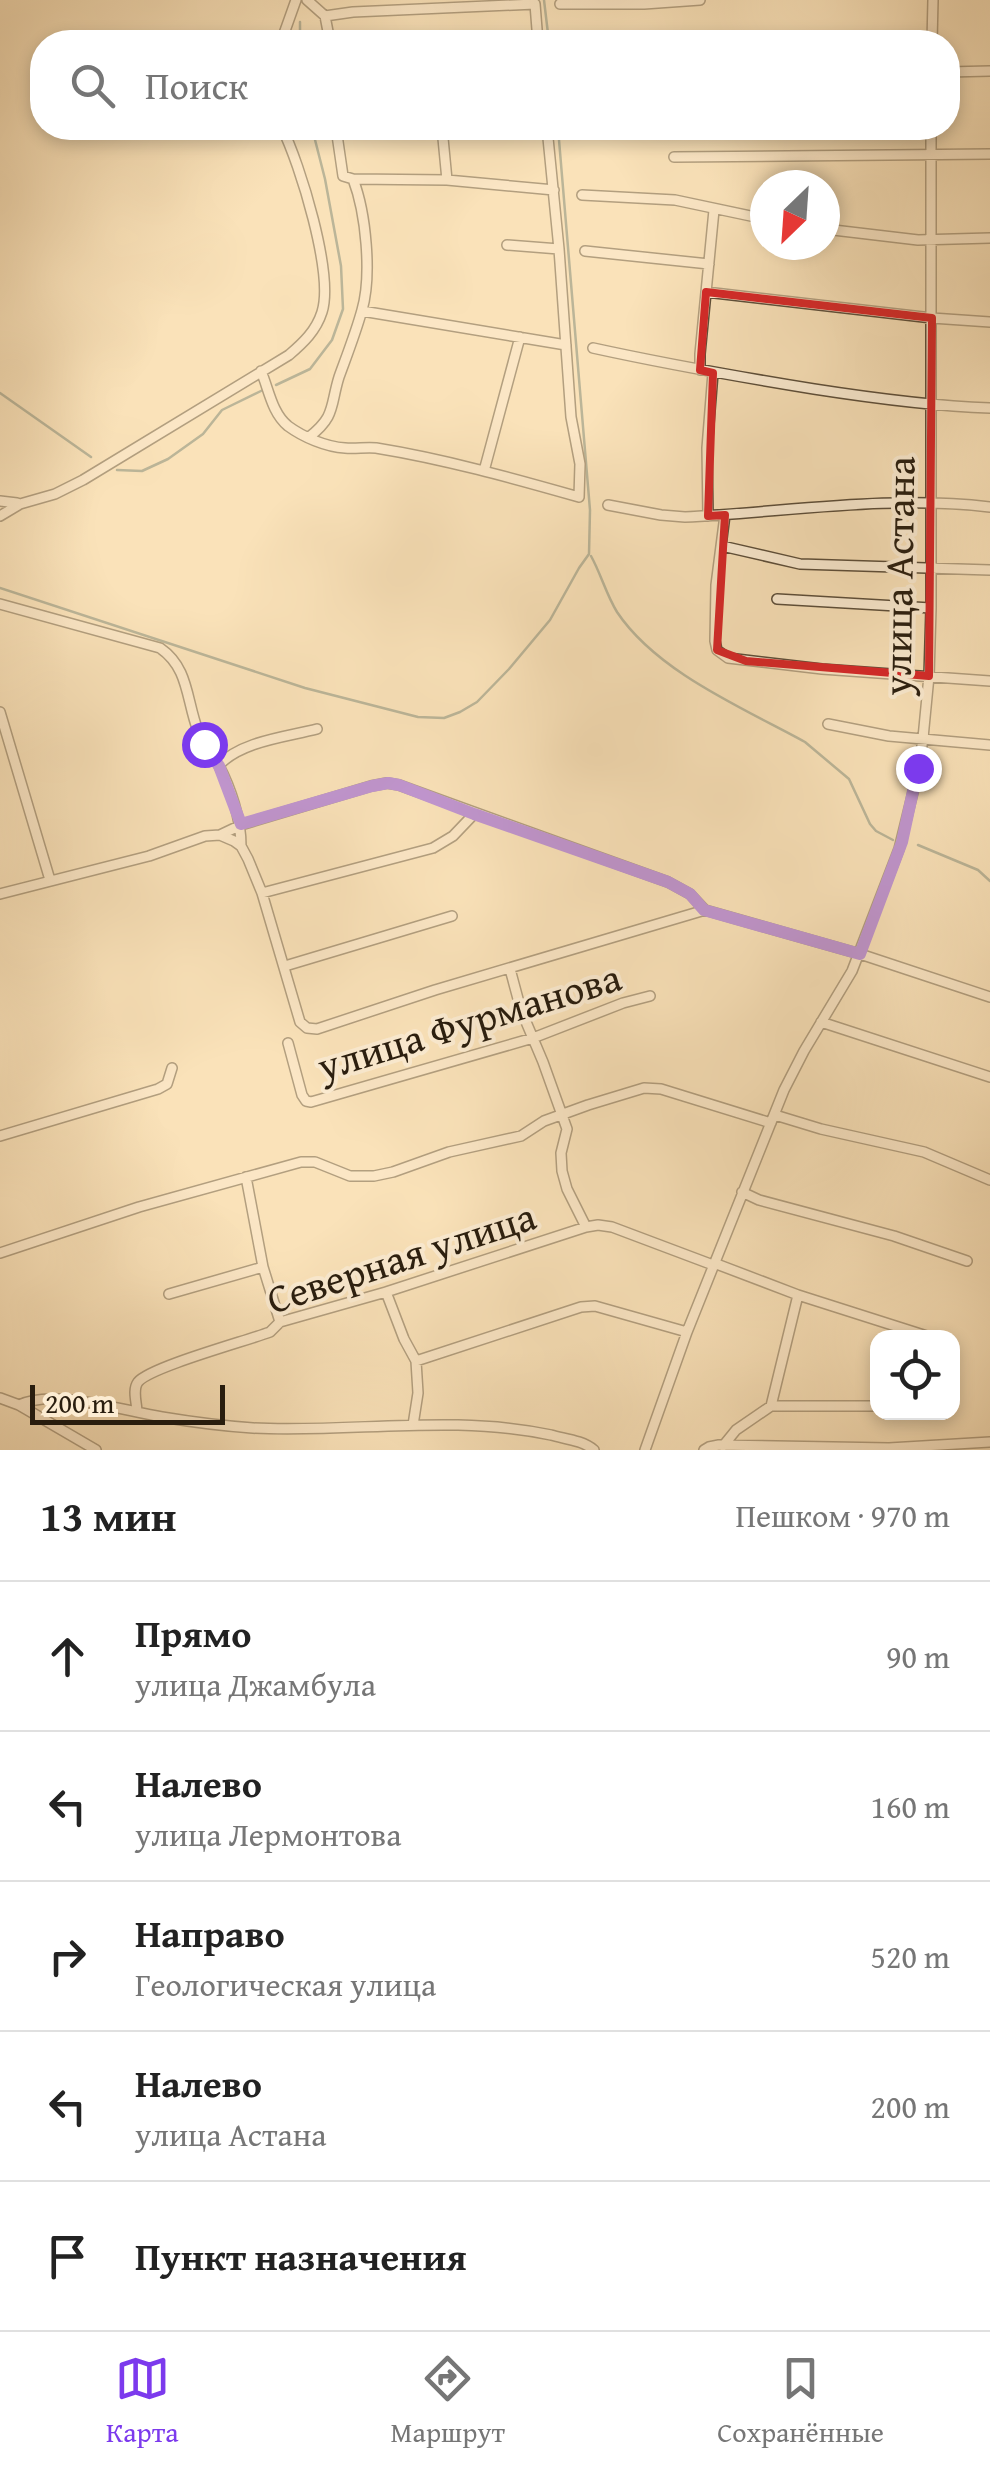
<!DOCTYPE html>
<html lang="ru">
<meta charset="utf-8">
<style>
:root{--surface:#fff;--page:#f6f6f6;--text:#222;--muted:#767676;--line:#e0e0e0;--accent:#7c3aed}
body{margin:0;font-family:"Gentium Book Plus",serif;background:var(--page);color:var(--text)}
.controls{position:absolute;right:30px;bottom:30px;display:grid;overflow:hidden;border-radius:20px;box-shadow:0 5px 15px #0003}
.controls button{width:90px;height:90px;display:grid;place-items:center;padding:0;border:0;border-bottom:2px solid var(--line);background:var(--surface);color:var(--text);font:50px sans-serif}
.compass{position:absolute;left:750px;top:170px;width:90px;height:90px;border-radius:50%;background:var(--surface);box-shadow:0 5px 15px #0003;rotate:205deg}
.scale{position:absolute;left:30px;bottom:25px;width:195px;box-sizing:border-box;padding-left:10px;border:5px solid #291d0e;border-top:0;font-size:28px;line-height:35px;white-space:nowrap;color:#291d0e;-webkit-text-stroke:8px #fcecd2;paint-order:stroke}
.stop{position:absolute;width:30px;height:30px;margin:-22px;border:8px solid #7c3aed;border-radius:50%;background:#fff}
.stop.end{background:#7c3aed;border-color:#fff;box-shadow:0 2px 10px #0008}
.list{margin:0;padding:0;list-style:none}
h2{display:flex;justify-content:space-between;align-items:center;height:130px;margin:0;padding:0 40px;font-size:42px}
h2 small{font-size:32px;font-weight:400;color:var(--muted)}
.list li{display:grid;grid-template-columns:65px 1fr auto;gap:30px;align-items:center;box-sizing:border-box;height:150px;padding:0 40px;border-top:2px solid var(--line)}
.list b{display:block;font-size:38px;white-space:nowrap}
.list p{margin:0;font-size:32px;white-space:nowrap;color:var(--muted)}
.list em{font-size:32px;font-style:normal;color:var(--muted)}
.icon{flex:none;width:55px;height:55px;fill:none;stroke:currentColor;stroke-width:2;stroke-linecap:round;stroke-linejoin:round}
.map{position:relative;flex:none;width:990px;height:1450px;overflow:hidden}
.search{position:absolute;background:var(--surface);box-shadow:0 5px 15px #0003;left:30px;right:30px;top:30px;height:110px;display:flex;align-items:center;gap:25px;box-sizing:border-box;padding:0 35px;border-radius:40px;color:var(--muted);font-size:38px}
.sheet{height:880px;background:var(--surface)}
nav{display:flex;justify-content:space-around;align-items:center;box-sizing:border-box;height:140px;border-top:2px solid var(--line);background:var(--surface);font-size:28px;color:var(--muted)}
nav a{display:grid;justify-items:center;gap:5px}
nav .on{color:var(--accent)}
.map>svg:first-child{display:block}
</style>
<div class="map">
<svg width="990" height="1450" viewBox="0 0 990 1450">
<rect width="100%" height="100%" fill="#fae2b9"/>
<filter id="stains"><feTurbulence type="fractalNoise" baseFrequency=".002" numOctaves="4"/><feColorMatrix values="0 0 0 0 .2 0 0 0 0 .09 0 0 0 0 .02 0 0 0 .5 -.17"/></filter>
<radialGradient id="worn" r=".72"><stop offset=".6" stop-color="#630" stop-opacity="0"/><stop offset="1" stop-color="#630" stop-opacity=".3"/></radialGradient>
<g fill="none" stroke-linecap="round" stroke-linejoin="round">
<path stroke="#6f7e6f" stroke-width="2.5" d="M544 0 549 42
M300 22V42
M276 385 310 369 332 340 343 309 341 266 325 179 312 128
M0 393 91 457
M117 470 142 471 168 459 203 434 222 410 263 390
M591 556C601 574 606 594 617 612 657 672 743 708 805 742L849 779 870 824 876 831 893 840
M0 588 305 688 418 717 444 718 460 712 477 702 509 669 550 620 579 568 589 554 590 510 558 128
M918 845 978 870 990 881"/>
<g stroke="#5d4e39" stroke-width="12">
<path id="minor" d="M307 0 325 16 330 42
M560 4H644L700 0
M325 16 353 12 535 4 538 42
M281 42 296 0
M932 42 933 0
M948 72 990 71
M336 128 343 176 353 179 447 180 554 190
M442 128 447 180
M674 157 990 154
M582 195 675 200 765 219
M825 229 918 240 990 238
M507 245 559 249
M585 251 709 264
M706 292 932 318 990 322
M362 311 566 345
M593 348C666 364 740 377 814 389 872 398 930 406 990 408
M700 370V354L714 210
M261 371C269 390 272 413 288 426 303 437 326 447 345 448 355 449 366 447 376 448 444 459 512 478 579 497L580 464 571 417 559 249 547 128
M309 437C336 416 330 406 339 377 347 355 356 332 362 310 372 275 366 213 353 179
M484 471 520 337
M0 501 17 503
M608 505 661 515 685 517C787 512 888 495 990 507
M725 515 716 585 715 641 717 650 728 658 822 669 990 681
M0 516 20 504 55 494 83 480 289 355C303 343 316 331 322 312 334 274 300 164 282 128
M708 516 707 448 713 373
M722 546 800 564 990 570
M777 599 931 608
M0 604 160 648C189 668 186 699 198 731 203 743 212 752 218 764 231 788 241 819 241 846
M0 712 50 880
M828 724 889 736 990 745
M219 765C242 741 286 737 317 729
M220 835 241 825 371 786 387 783 399 785 668 882 690 894 705 910 860 954 990 997
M262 893 433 848 453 836 474 814
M0 894 149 856 205 836 220 835 234 841 241 846 248 859 262 893 300 1022 307 1028 317 1029 435 990 705 910
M285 966 452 916
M510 969 521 1010 543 1062 567 1129 561 1153 562 1171 567 1189 586 1227
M821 1022 990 1077
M288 1043 302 1095 306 1101 311 1102 533 1038 623 1003 650 996
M775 1115 821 1129 924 1152 990 1180
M0 1136 158 1089 167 1084 172 1068
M246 1177 263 1267 280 1322
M742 1192 759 1200 894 1236 967 1261
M0 1253 139 1207 301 1162H315L350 1176H374L393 1172 449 1152 521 1136 544 1121 588 1105 644 1088 661 1089 771 1123
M714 1263 798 1295 933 1338
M386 1292 404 1339 416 1361 418 1393 413 1425
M169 1294 263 1267
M416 1361 581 1307 595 1306 687 1332
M0 1398 19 1405 96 1450
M19 1405C53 1388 124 1411 162 1417 192 1422 223 1426 253 1428 353 1433 452 1414 551 1435 565 1439 582 1440 594 1450
M771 1406 798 1295
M137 1412C137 1403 132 1390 138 1382 150 1367 246 1341 270 1332L280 1322 386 1292 586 1227 598 1225 612 1227 713 1265
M723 1446 736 1430 771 1406H878
M645 1450 687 1332 784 1090 804 1051 852 971 899 849 919 768 923 738 929 676 931 608V128
M704 1450 709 1447 719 1445 889 1448 990 1442"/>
</g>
<use href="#minor" stroke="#fcecd2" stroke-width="9"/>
</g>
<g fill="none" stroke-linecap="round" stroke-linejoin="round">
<path stroke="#7c3aed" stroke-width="12" d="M204 744 219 766 241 824 372 786 388 783 399 785 474 814 668 882 690 894 704 910 860 954 902 842 918 768"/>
</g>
<path d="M0 0H990V1450H0ZM706 292 932 318 929 676 746 661 717 650 725 515 708 516 713 373 700 370Z" fill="#fae2b9" fill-opacity=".55" fill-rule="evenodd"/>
<path fill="none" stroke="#d62828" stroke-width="8" stroke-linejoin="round" d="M706 292 932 318 929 676 746 661 717 650 725 515 708 516 713 373 700 370Z"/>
<g text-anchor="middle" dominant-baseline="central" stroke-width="8" stroke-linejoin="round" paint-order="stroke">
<g font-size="40" fill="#291d0e" stroke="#fcecd2">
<text transform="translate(898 576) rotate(-89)">улица Астана</text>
<text transform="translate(469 1021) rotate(-17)">улица Фурманова</text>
<text transform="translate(401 1257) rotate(-18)">Северная улица</text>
</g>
</g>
<rect width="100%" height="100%" filter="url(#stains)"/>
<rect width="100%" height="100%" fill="url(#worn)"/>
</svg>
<div class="controls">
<button><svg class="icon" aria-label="locate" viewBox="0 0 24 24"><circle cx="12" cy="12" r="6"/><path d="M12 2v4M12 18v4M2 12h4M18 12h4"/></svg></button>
</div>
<svg class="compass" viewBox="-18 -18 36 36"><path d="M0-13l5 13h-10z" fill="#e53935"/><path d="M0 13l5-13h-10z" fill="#767676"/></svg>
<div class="scale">200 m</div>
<div class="stop" style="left:204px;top:744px"></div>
<div class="stop end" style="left:918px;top:768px"></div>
<div class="search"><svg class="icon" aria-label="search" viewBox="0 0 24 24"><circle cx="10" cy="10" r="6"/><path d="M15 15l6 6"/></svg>Поиск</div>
</div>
<section class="sheet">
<h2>13 мин<small>Пешком · 970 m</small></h2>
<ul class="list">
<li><svg class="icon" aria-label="ahead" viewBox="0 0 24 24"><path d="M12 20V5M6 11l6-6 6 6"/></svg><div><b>Прямо</b><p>улица Джамбула</p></div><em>90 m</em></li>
<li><svg class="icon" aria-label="left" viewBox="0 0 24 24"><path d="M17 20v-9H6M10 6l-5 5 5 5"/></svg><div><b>Налево</b><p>улица Лермонтова</p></div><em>160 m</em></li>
<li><svg class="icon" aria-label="right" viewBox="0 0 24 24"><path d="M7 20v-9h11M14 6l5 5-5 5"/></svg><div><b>Направо</b><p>Геологическая улица</p></div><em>520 m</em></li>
<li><svg class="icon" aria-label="left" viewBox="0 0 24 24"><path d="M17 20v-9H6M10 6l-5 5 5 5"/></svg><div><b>Налево</b><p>улица Астана</p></div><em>200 m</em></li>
<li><svg class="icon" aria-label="arrive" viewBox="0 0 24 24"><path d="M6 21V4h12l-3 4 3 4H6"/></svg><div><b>Пункт назначения</b></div></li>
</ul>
</section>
<nav>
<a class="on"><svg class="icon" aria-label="map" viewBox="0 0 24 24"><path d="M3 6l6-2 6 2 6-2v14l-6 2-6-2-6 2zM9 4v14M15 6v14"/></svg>Карта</a>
<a><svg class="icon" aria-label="directions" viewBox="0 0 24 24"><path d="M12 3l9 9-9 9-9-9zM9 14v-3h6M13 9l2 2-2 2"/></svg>Маршрут</a>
<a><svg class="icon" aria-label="saved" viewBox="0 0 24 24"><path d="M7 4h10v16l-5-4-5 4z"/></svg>Сохранённые</a>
</nav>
